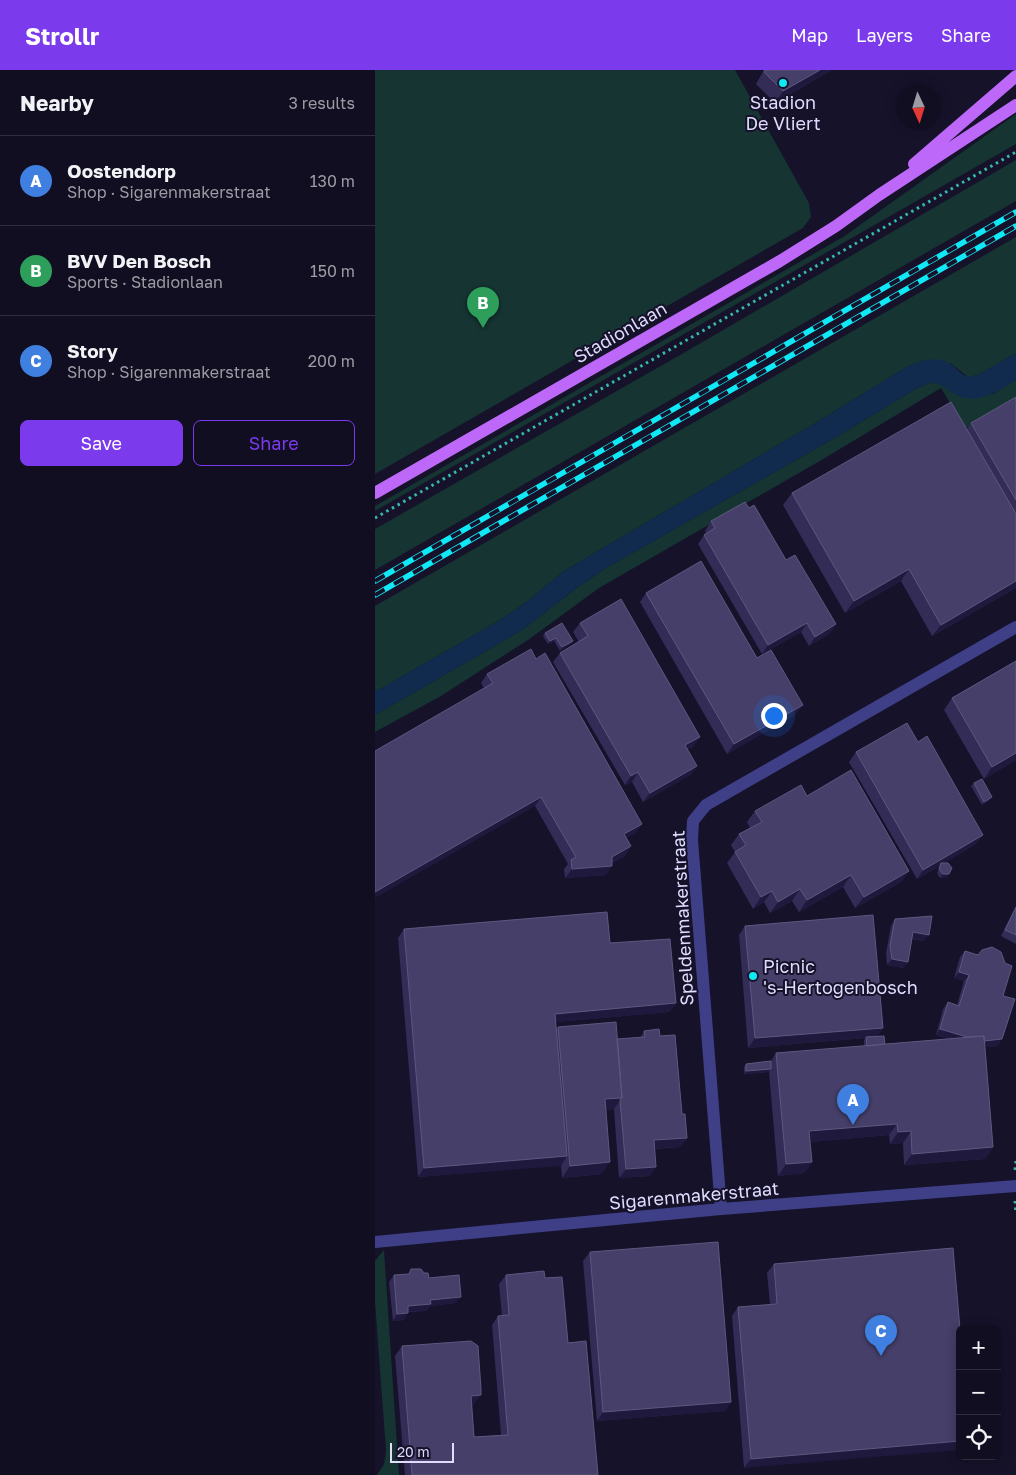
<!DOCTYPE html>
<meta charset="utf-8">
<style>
:root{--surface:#100e20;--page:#191729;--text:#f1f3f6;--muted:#9c9ca5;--line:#302e3e;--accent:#7c3aed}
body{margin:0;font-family:"Golos Text",sans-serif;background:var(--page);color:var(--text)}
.controls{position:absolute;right:15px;bottom:15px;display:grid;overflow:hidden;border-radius:8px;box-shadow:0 2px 12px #0003}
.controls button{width:45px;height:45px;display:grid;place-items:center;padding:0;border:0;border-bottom:1px solid var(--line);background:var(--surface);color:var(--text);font:25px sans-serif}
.compass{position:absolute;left:521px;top:15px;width:45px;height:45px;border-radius:50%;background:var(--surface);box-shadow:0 2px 12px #0003;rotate:176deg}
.scale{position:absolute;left:15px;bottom:12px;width:64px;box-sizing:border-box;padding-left:5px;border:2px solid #dfdcfe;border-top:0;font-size:14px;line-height:18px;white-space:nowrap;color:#dfdcfe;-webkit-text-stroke:4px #15122a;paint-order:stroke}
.you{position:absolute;left:398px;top:645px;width:18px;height:18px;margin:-12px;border:4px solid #fff;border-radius:50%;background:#1a73e8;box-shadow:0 0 0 8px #1a73e833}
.badge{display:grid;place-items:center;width:32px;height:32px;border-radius:50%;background:var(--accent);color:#fff;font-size:16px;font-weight:700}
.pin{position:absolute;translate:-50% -41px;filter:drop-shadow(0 1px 2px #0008)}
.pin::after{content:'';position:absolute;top:26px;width:18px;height:15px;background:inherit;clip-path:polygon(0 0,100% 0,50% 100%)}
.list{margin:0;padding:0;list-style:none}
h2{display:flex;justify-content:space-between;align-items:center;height:65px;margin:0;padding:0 20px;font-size:21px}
h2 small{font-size:16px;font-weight:400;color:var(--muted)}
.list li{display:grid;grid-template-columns:32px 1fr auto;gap:15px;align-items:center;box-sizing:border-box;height:90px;padding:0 20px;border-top:1px solid var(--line)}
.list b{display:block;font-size:19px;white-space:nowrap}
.list p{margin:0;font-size:16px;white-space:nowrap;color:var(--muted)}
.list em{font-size:16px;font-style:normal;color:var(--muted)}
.actions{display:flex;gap:10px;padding:15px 20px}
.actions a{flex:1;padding:11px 0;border:1px solid var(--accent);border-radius:8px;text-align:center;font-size:18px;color:var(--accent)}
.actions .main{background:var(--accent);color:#fff}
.icon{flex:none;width:28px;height:28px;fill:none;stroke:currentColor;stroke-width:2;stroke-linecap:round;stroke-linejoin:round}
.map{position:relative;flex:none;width:641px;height:1405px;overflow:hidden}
header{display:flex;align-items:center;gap:30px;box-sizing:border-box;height:70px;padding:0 25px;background:var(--accent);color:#fff}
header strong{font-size:24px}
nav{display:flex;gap:28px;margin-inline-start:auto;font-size:18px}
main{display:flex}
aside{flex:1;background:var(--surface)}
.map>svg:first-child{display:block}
</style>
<header>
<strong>Strollr</strong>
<nav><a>Map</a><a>Layers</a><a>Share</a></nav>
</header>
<main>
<aside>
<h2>Nearby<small>3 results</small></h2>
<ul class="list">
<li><span class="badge" style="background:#3f7fe0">A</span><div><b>Oostendorp</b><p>Shop · Sigarenmakerstraat</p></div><em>130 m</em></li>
<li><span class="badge" style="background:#2e9e5b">B</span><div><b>BVV Den Bosch</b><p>Sports · Stadionlaan</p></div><em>150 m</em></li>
<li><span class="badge" style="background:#3f7fe0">C</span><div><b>Story</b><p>Shop · Sigarenmakerstraat</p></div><em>200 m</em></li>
</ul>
<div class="actions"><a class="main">Save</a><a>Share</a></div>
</aside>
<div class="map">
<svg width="641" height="1405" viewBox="0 0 641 1405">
<rect width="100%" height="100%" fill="#15122a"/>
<path fill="#153432" d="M0 0H360L434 133 436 147 428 158 0 404Z
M641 44V74L0 441V436L468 167Z
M641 90V131L0 500V459L312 281Z
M641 167V283L603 305 593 307 575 293 535 295 439 354 189 501 153 531 127 549 0 622V536Z
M641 310V329L590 359 566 318 450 388 224 518 153 570 66 626 0 662V645L147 560 200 519 231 498 463 366 544 317 558 312 570 316 584 326 618 324Z
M9 1180 24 1405H2L9 1394 11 1381 0 1232V1191Z"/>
<path fill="#112b4f" d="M641 283V310C625 320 602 336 582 325 574 321 568 315 558 312L544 317 463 366 231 498 200 519 147 560 0 645V622L127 549 153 531 189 501 439 354 535 295C549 290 564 285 577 295 582 299 586 304 593 307L603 305Z"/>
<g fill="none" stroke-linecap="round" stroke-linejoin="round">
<path stroke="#35b9ac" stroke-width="3" stroke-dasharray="2.5 4" stroke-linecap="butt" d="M0 448 641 82
M640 1100 641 1091
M640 1131 641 1144"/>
<path stroke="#3f3f87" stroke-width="12" d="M346 1139 317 770 318 751 331 735 641 557
M0 1172 346 1139 641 1116"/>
<path stroke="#bd68f9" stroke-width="12" d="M539 94 641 6
M0 423 405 191 461 156 504 125 641 35"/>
<g stroke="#10e8f6" stroke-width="5.5">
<path id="rail" d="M0 511 641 142
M0 525 641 156"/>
</g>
<use href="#rail" stroke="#15122a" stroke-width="4" stroke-dasharray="11" stroke-linecap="butt"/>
</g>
<path fill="#332c57" d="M389 0H457L400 33 381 14Z
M641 327V518L557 566 526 511 470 543 408 435 417 423 592 359 596 353Z
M374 438 411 490 461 554 454 564 434 576 426 562 387 584 323 474 329 465 331 463 330 461 336 451Z
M271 523 382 588 421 644 352 684 265 532Z
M205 553 319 676 312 680 322 696 315 705 268 732 257 712 250 715 178 592 185 583 204 572 198 562Z
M170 563 198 571 196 574 185 581 179 571 173 574 168 566Z
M161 589 267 754 260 763 251 768 256 776 250 786 237 793 231 805 190 808 189 799 193 794 160 736 109 618 106 613 112 604Z
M641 591V690L609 709 569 640 577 628Z
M481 682 601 774 569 793 572 807 565 808 562 803 565 796 542 809 474 692Z
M599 713 615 730 607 735 596 716Z
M432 726 534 801 526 812 480 838 468 817 424 842 417 831 395 843 389 832 378 839 352 793 360 782 356 775 364 764 375 758 372 752 380 741Z
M641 837V874L626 866 638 842Z
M520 849 549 871 537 869 533 892 528 898 512 895 511 883 516 856Z
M370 856 508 958 502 966 510 974 573 969 561 965 568 939 573 932 582 935 589 911 579 908 585 887 590 881 628 926 623 976 610 977 618 1077 610 1089 529 1095 528 1073 515 1074 514 1065 435 1072 437 1092 429 1103 403 1106 394 1002 369 1004V997L371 994 396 991 401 983 489 976V970L491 968 373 978 364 865Z
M29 859 235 873 301 933 294 942 180 952 181 960 183 957 242 969 265 968 269 961 285 966 307 1044 312 1068 305 1077 280 1079 275 1106 244 1108 239 1039 231 1040 227 1104 187 1108 186 1095 43 1107 23 868Z
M578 1178 369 1398 357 1246 363 1237 395 1234 392 1203 399 1194Z
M215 1182 356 1332 350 1341 222 1351 208 1191Z
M36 1199 49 1203 81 1233 55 1236 51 1241 33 1242 29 1250 18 1251 14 1212 19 1205H33Z
M131 1205 170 1208 193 1273 223 1405H30L20 1286 27 1276 99 1334 97 1335 99 1367 126 1365 117 1255 123 1246H127L124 1214Z"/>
<path fill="#1f1a3d" d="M445 0H457L400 33 408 21Z
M534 499 526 511 470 543 479 531Z
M641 511V518L557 566 566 555Z
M432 553 426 562 387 584 393 575Z
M461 554 454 564 434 576 440 567Z
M181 568 179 571 173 574 175 571Z
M198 571 196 574 185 581 187 577Z
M428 635 421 644 352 684 359 674Z
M325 667 319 676 304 685 310 675Z
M641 683V690L609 709 617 697Z
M322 696 315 705 268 732 275 723Z
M263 702 257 712 250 715 256 706Z
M166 727 160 736 0 828V822Z
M617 727 615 730 607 735 609 732Z
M267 754 260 763 242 773 249 764Z
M608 765 601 774 566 795V793L565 796 542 809 548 800Z
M256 776 250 786 231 796H237L231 805 190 808 197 799 237 787Z
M534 801 526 812 480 838 489 827Z
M568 804H574L572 807 565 808Z
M476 805 468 817 424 842 432 830Z
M425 819 417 831 395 843 403 832Z
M397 821 389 832 378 839 386 827Z
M538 862 554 865 549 871 534 868Z
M517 889 533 892 528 898 512 895Z
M584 902 594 905 589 911 579 908Z
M301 933 294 942 173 953 180 944Z
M508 958 501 967 373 978 380 968Z
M565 959 627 969 623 976 601 978 561 965Z
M396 999 394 1002 369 1004 371 1001Z
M247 1028 239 1039 222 1041 230 1029Z
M522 1054 514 1065 426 1073 434 1061Z
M536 1061 528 1073 515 1074 523 1062Z
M312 1068 305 1077 273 1079 279 1070Z
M618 1077 610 1089 529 1095 537 1084Z
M192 1086 186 1096 43 1107 49 1098Z
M235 1092 227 1104 187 1108 195 1096Z
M437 1092 429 1103 403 1106 411 1094Z
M281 1097 275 1106 244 1108 251 1099Z
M86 1227 81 1233 55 1236 51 1241 28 1242 33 1236 55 1230Z
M33 1243 29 1250 18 1251 22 1244Z
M106 1325 99 1334 89 1335 96 1326Z
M356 1332 350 1341 222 1351 228 1342Z
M585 1371V1380L369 1398 376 1389Z"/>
<path fill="#453f69" stroke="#5e5880" d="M390 0H445L408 21 389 2Z
M641 327V430L596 353Z
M576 332 641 444V511L566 555 534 499 479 531 417 423Z
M370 432 374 438 379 435 411 490 420 485 461 554 440 567 432 553 393 575 329 465 340 458 336 451Z
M326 491 382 588 396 580 428 635 359 674 271 523Z
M246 529 325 667 310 675 322 696 275 723 263 702 256 706 185 583 213 566 205 553Z
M187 553 198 571 187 577 181 568 175 571 170 563Z
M156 579 161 589 170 583 267 754 249 764 256 776 237 787V796L197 799 196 790 201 787 166 727 0 822V681L118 613 112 604Z
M641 591V683L617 697 577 628Z
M532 653 543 672 552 666 608 765 548 800 481 682Z
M476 700 534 801 489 827 476 805 432 830 425 819 403 832 397 821 386 827 360 782 371 775 364 764 387 752 380 741 426 715 432 726Z
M607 709 617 727 609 732 599 713Z
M566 793H573L577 798 574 804H568L564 799Z
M641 837V865L630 860Z
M232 842 235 873 295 869 301 933 180 944 192 1086 49 1098 29 859Z
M498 845 508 958 380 968 370 856Z
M557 846 554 865 538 862 533 892 517 889 515 876 520 849Z
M617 877 626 882 630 893 637 896 628 926 640 929 627 969 609 971V966L592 967 565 959 573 932 584 936 594 905 584 902 590 881 603 885 607 880Z
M241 952 247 1028 230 1029 235 1092 195 1096 183 957Z
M284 959 285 966 300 965 307 1044H310L312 1068 279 1070 281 1097 251 1099 245 1030 247 1028 242 969 270 967 269 961Z
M509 966 510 974 492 976 491 967Z
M609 966 618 1077 537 1084 536 1061 523 1062 522 1054 434 1061 437 1092 411 1094 401 983Z
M396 991V999L371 1001V994Z
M343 1172 356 1332 228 1342 215 1182Z
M578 1178 585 1259V1371L376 1389 363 1237 402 1234 399 1194Z
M36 1199H46L49 1203H53L54 1208 84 1205 86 1227 55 1230 56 1234 33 1236V1243L22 1244 19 1205 34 1204Z
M169 1201 170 1208 187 1207 193 1273 211 1271 223 1405H37L27 1276 96 1271 103 1276 106 1319V1325L96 1326 99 1367 133 1365 123 1246 134 1245 131 1205Z"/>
<g fill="#10e8f6" stroke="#15122a" stroke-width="2">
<circle cx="408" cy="13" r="5"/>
<circle cx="378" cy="906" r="5"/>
</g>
<g text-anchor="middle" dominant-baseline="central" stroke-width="4" stroke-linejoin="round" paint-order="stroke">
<g font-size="18" fill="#dfdcfe" stroke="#15122a">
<text x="408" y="32">Stadion<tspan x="408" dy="21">De Vliert</tspan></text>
<text x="388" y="896" text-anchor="start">Picnic<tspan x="388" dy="21">'s-Hertogenbosch</tspan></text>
</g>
<g font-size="18" fill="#dfdcfe" stroke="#15122a">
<text transform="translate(245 262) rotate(-30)">Stadionlaan</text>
<text transform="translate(307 848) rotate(-93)">Speldenmakerstraat</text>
<text transform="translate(319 1125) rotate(-5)">Sigarenmakerstraat</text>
</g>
</g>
</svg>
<div class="controls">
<button>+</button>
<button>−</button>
<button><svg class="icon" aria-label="locate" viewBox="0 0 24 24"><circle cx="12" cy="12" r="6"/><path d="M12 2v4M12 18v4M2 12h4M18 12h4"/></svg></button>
</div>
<svg class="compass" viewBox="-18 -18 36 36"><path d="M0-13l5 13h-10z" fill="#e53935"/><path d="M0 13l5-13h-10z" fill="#9c9ca5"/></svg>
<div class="scale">20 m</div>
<div class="you"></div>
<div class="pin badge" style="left:478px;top:1055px;background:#3f7fe0">A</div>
<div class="pin badge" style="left:108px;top:258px;background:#2e9e5b">B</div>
<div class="pin badge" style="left:506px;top:1286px;background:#3f7fe0">C</div>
</div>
</main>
